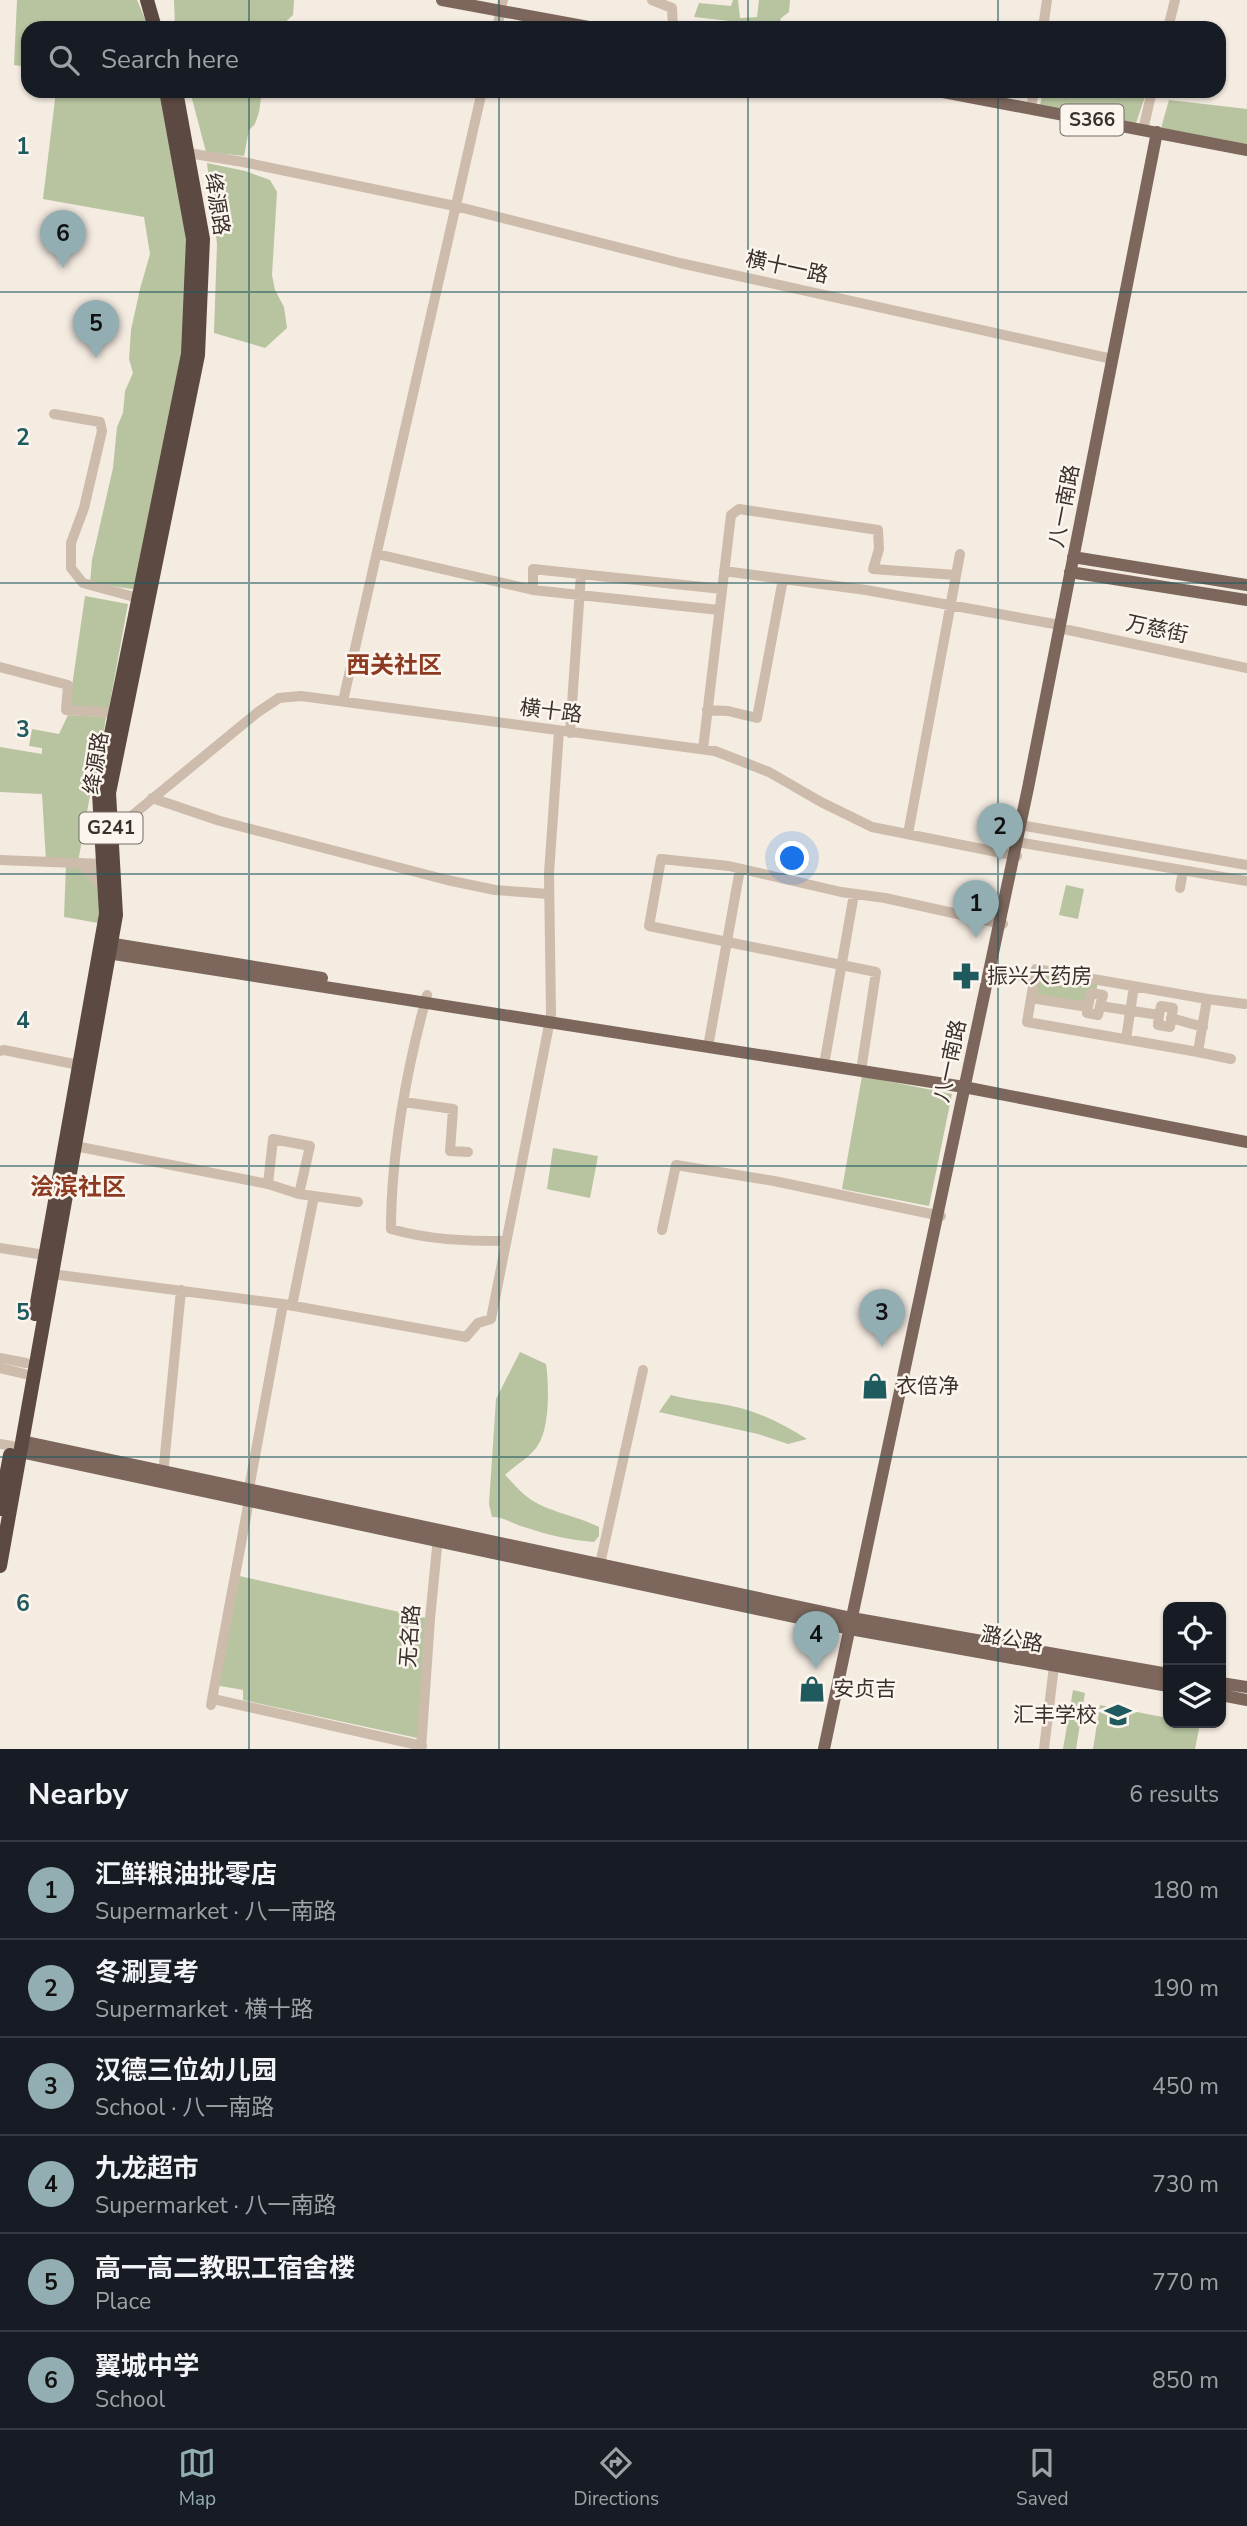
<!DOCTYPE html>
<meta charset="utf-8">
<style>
:root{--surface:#171b24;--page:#20242c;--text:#f1f3f6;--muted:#9ea1a6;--line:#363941;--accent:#92aeb2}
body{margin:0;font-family:"Nunito Sans","Noto Sans SC",sans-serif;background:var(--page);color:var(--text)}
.controls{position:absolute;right:21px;bottom:21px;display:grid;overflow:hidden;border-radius:14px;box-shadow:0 2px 5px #0004}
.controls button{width:63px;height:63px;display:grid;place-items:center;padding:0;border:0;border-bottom:2px solid var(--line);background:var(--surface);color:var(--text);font:35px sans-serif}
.you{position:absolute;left:793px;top:859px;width:24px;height:24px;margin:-18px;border:5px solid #fff;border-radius:50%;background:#1a73e8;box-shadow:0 0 0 10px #1a73e833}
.badge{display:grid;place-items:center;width:46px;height:46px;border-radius:50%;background:var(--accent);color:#111;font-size:23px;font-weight:700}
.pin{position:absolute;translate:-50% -58px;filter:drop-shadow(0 2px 4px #0008)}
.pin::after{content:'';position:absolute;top:37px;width:24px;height:21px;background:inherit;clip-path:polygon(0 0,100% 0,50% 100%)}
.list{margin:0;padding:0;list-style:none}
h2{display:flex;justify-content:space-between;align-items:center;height:91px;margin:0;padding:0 28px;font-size:30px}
h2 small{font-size:23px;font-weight:400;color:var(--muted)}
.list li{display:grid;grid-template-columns:46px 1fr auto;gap:21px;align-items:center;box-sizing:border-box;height:98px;padding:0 28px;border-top:2px solid var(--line)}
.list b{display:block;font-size:26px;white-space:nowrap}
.list p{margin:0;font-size:23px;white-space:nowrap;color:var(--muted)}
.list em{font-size:23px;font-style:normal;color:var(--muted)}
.icon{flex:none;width:38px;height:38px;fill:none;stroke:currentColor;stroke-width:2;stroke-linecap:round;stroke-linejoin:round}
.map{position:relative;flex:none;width:1247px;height:1749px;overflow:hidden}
.search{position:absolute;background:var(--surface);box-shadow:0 2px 5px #0004;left:21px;right:21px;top:21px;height:77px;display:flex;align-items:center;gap:18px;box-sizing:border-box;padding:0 24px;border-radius:21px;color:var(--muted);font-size:26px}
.sheet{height:679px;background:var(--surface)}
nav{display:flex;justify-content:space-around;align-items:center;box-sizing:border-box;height:98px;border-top:2px solid var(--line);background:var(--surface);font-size:19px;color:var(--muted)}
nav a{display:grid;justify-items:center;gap:4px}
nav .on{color:var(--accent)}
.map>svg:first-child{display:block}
</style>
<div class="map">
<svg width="1247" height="1749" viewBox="0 0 1247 1749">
<rect width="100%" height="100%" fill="#f4ebe1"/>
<path fill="#b8c4a0" d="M17 0H137L149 28H28V67L14 65Z
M174 0H294L293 15 279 28H175Z
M733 0H738L740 18 757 17 759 0H790L789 12 780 19 783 27 694 17 699 3 731 6Z
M56 91H163L187 218 184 355 136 586 132 589 90 583 92 560 113 468 117 427 123 413 125 391 133 373 129 359 131 330 140 289 150 254 144 217 43 199Z
M190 91H262L259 112 255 124 249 130 244 156 206 152Z
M1043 91H1130L1146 94 1136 123 1040 105Z
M1169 100 1247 109V144L1161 128Z
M207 163 245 171 270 180 277 192 272 275 275 290 284 307 287 328 265 348 214 333 217 244Z
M85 596 128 604 109 708 69 707Z
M68 715 106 717 95 789 91 790 78 862 103 864 104 924 64 917 66 863 46 861 42 794 0 792V747L42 754V748L29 746 32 729 59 734Z
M1066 885 1084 889 1078 919 1059 915Z
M1040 972 1098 982 1096 992 1086 1004 1036 997Z
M862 1076 952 1094 929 1206 842 1189Z
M553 1148 598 1156 590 1198 547 1189Z
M520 1352 546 1364C549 1384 550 1428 538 1445 531 1457 515 1465 505 1475 513 1483 521 1493 530 1499 548 1512 578 1516 599 1527V1536L594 1542C569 1540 548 1535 524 1527 513 1524 504 1517 492 1517L489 1504 496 1399Z
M671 1395C692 1401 715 1402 736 1407 762 1413 784 1425 807 1439L788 1444 758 1434 659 1412Z
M235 1575 430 1619 422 1739 243 1700V1690L215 1685Z
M1073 1690 1085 1693 1076 1749H1063Z
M1100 1705 1168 1718V1723L1200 1724 1195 1749H1093Z"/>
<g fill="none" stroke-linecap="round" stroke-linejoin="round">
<path stroke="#cdbbac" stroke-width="10" d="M652 0 672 8 673 28
M497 28 503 0
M1043 28 1047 0
M1168 28 1175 0
M1031 108 1034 91
M1143 130 1152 91
M188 153 243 162 455 206 680 263 1112 359
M54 414 100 422 102 431 84 508 71 543V568L83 583 138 598
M377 554 533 590V569L722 589
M724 571 866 590 1060 625
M533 590 719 610
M1059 628 1247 668
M0 667 68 685 66 710 115 713
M343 701 482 91
M707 710 728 711 757 718 783 579
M570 733 581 574
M703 749 731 515 739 509 878 530 879 549 873 569 956 575
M152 798 220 821 447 880 495 890 549 894
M1020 825 1247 865
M112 832 258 712 279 698 301 696 715 751 769 772 821 802 872 827 1017 856
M908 834 960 554
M1017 842 1247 881
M0 860 103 864
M81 863 105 890
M1180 888 1183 870
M990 969 995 970 1034 980 1027 1022 1198 1052 1207 999 1036 969 1033 982
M427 995C407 1067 391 1154 391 1229 429 1240 466 1241 505 1241
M1031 998 1088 1007 1087 1013 1098 1015 1100 1006 1159 1015 1158 1025 1170 1027 1173 1008 1161 1006 1159 1015
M1207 999 1245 1004
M1088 1007 1091 993 1103 995 1100 1006
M1171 1018 1203 1027
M1126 1039 1134 986
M708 1047 740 869
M0 1051 4 1050 79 1065
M1198 1052 1231 1059
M824 1065 854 894
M861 1071 876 972 649 926 661 859 729 866 841 892 885 898 1003 924
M404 1102 453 1109 450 1151 468 1152
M75 1146 268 1184 273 1139 310 1146 299 1194 358 1202
M774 1181 941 1216
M268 1184 299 1194
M662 1230 676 1165 774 1181
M0 1248 45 1255
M52 1274 283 1304 466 1337 478 1323 491 1319 551 1015 549 873 559 731
M292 1306 314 1196
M0 1358 26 1363
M0 1368 25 1374
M0 1444 12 1446
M163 1475 181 1290
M250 1483 283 1304
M600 1564 643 1370
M213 1699 422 1746
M211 1705 250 1495
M421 1749 430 1619 438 1537
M1044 1749 1054 1666"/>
<path stroke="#7d675c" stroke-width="12" d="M442 0 594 28
M938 91 1247 150
M1073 557 1247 585
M1070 572 1247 600
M102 942 322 978
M101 952 964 1087 1247 1142
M22 1441 852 1618 1168 1674
M20 1452 850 1629 1168 1686
M1221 1683 1247 1687
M1221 1695 1247 1700
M824 1749 1028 788 1157 132"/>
<path stroke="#5c4a42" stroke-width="14" d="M147 0 155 28
M35 1314 106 914 99 793 188 354 193 239 167 96
M0 1509 10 1455
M0 1566 116 915 109 793 198 355 203 239 176 91"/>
</g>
<path fill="none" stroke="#1f5a5e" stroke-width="2" stroke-opacity="0.55" d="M249 0V28M499 0V28M748 0V28M998 0V28M249 91V1749M499 91V1749M748 91V1749M998 91V1749M0 292H1247M0 583H1247M0 874H1247M0 1166H1247M0 1457H1247"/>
<defs>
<g id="pharmacy-bare" transform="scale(2.1)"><path d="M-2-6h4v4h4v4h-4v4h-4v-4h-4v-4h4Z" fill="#1f5a5e" stroke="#fbf5ee" stroke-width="2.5" paint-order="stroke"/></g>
<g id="shop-bare" transform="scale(2.1)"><path d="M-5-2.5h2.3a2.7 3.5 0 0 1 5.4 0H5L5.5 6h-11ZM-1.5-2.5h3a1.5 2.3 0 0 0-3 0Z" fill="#1f5a5e" stroke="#fbf5ee" stroke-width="2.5" paint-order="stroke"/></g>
<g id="school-bare" transform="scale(2.1)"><path d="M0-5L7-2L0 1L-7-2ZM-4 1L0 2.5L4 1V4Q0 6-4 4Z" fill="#1f5a5e" stroke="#fbf5ee" stroke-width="2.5" paint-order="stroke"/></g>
</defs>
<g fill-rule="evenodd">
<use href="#pharmacy-bare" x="966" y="976"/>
<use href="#shop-bare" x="875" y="1386"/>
<use href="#shop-bare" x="812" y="1689"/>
<use href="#school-bare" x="1118" y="1715"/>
</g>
<g text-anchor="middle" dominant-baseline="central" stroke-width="5" stroke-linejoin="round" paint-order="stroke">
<g fill="#fbf5ee" stroke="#756b66" stroke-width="2">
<rect x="1060.5" y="104.5" width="63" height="31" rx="5"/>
<rect x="79.5" y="812.5" width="63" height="31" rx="5"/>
</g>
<g font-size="19" font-weight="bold" fill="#3b302b">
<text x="1092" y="120">S366</text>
<text x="111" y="828">G241</text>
</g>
<g font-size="21" fill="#3b302b" stroke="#fbf5ee">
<text transform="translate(217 204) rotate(81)">绛源路</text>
<text transform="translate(787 267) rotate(12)">横十一路</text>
<text transform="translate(1064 506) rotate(-79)">八一南路</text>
<text transform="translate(1157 629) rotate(12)">万慈街</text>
<text transform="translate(551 711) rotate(7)">横十路</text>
<text transform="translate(96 763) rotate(-81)">绛源路</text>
<text transform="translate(950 1061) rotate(-78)">八一南路</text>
<text transform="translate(410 1636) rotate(-86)">无名路</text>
<text transform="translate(1012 1639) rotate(10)">潞公路</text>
</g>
<g font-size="21" fill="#3b302b" stroke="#fbf5ee" text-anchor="start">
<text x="987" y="976">振兴大药房</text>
<text x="896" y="1386">衣倍净</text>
<text x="833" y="1689">安贞吉</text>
<text x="1097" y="1715" text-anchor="end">汇丰学校</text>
</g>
<g font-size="24" font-weight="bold" fill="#8c3b22" stroke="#fbf5ee">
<text x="394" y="665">西关社区</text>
<text x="78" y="1187">浍滨社区</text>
</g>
</g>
<g font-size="23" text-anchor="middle" font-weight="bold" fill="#1f5a5e" stroke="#fbf5ee" stroke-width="5" stroke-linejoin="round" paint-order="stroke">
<text x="23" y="154">1</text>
<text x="23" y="445">2</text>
<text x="23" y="737">3</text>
<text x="23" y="1028">4</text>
<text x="23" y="1320">5</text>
<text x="23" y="1611">6</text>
</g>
</svg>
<div class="controls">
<button><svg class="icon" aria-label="locate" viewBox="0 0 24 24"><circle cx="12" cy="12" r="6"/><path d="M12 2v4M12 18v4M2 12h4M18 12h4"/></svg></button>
<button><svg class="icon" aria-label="layers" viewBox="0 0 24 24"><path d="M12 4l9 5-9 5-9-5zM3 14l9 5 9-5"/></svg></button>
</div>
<div class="you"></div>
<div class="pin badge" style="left:976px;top:938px">1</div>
<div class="pin badge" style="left:1000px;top:861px">2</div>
<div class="pin badge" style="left:882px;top:1347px">3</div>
<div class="pin badge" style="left:816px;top:1669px">4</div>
<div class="pin badge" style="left:96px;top:358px">5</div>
<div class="pin badge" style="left:63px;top:268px">6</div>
<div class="search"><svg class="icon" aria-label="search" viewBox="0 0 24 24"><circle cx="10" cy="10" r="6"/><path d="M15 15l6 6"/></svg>Search here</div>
</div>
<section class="sheet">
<h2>Nearby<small>6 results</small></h2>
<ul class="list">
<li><span class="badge">1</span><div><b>汇鲜粮油批零店</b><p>Supermarket · 八一南路</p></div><em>180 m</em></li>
<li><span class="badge">2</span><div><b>冬涮夏考</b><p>Supermarket · 横十路</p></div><em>190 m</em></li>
<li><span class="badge">3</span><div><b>汉德三位幼儿园</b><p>School · 八一南路</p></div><em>450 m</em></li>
<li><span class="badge">4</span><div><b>九龙超市</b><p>Supermarket · 八一南路</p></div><em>730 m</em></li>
<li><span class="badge">5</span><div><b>高一高二教职工宿舍楼</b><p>Place</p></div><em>770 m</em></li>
<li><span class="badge">6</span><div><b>翼城中学</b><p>School</p></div><em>850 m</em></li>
</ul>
</section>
<nav>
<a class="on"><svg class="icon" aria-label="map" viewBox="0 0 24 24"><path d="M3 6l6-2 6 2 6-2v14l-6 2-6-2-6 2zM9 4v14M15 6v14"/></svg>Map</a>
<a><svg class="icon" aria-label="directions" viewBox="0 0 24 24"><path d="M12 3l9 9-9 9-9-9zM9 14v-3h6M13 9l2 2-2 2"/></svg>Directions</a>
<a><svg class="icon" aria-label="saved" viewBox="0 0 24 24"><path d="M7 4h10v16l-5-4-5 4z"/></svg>Saved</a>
</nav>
